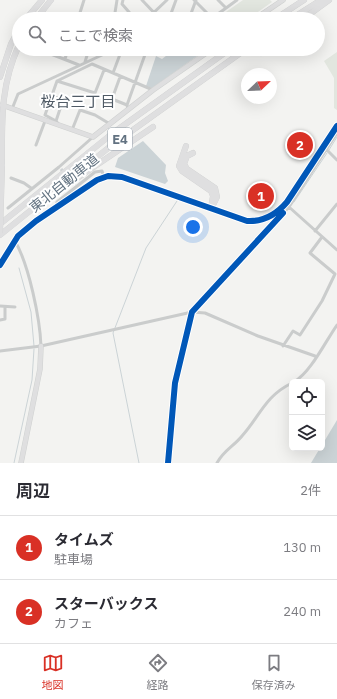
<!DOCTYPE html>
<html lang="ja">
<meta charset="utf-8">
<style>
:root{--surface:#fff;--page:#f7f7f7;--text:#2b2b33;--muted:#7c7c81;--line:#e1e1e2;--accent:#d93025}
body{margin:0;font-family:"IBM Plex Sans","Noto Sans JP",sans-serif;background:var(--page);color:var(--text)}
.controls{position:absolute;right:12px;bottom:12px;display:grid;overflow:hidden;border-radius:6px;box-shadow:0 4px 16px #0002}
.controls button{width:36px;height:36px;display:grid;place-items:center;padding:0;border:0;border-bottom:1px solid var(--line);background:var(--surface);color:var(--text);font:20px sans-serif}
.compass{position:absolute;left:241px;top:68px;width:36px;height:36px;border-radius:50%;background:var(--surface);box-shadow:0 4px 16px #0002;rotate:67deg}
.you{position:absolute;left:193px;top:227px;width:14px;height:14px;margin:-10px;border:3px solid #fff;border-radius:50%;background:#1a73e8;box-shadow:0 0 0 6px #1a73e833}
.badge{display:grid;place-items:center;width:26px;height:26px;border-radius:50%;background:var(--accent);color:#fff;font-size:13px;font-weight:700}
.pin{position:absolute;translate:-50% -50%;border:2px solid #fff;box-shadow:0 1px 4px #0006}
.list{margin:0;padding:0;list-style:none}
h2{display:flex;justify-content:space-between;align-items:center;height:52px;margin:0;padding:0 16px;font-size:17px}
h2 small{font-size:13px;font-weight:400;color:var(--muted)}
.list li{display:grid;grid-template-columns:26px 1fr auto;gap:12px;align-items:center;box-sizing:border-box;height:64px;padding:0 16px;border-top:1px solid var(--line)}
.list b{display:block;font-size:15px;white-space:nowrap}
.list p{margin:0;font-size:13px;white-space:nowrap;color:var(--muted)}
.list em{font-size:13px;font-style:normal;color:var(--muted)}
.icon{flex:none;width:22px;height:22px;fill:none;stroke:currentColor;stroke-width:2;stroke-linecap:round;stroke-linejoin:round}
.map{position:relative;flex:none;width:337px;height:463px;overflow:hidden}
.search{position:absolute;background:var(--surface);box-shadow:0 4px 16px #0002;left:12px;right:12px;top:12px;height:44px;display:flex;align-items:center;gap:10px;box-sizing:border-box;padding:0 14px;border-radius:22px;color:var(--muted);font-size:15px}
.sheet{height:180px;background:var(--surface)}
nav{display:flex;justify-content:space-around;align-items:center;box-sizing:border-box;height:56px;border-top:1px solid var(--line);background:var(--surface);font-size:11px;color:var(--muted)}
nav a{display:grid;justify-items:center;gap:2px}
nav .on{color:var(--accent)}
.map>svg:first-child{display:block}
</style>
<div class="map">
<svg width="337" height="463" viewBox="0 0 337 463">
<rect width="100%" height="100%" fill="#f3f3f1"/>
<path fill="#e2e6df" d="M243 0H270L272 2 248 19H216Z
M337 52V110L334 108V78L324 61Z"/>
<path fill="#cbd3d6" d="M175 49H207L152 88 146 86 156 56 162 59Z
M143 141 166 165 165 173 168 181 165 184 115 167 118 158Z
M337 420V463H311L320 448H322V445Z"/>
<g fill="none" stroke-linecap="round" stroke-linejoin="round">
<path stroke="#cbd3d6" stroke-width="1" d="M329 150 337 137
M294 202 327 153
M19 268 31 312 34 346
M195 311 278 221
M191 323 193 314
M175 403 181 363
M14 463 32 380 34 349
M139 463 113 333 146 248 177 201
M170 463 172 436"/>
<path stroke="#cfd3d5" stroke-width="3" stroke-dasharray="3 1.5" stroke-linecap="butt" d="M61 169 76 187"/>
<g stroke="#cfd1d0" stroke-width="5.5">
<path id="secondary" d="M255 19 283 0
M2 105 93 137 153 90 212 49
M0 265 18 236 36 221 97 180 108 176 122 177 247 221C264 222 276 215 287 202L337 126
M21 463 40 369 41 346"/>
</g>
<g stroke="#cfd0d0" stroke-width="6">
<path id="highway" d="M26 19 42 0
M36 19 51 0
M275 19 304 0
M291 19 321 0
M303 19 329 0
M261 53 265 49
M0 77 11 44 19 29
M186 146 179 166 182 171 211 191 213 196 211 208
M193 153 187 156 184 164 187 169 215 188 217 197 212 207
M2 166C2 122 0 86 19 45
M61 189 153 127
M0 224 113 133 230 49
M0 235 112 145 246 49"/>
</g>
<path stroke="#cacccc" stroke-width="3" d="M123 0 122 4 135 19
M142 0 160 19
M194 0 213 19
M218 0 226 8
M78 19 84 0
M114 19 117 0
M147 19 167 0
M169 19 176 0
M189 19 196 0
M211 19 237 0
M38 49 79 65
M163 49 165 51 168 49
M65 59 68 49
M85 62 89 49
M113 73 122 49
M120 77 112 99 127 105
M57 81 95 93 104 70
M52 96 63 100 56 121
M12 109 18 94 102 55 105 49
M128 110 127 105 147 49
M59 125 56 121 45 115 57 81 92 64 153 90
M72 130 80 110 95 115 110 124
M36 145 45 121
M326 149 337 160
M11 178 24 183 31 188
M56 207 57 202 95 172 102 171 104 177
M289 207 337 250
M8 208 59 167 93 137
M315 231 337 204
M15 241C29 265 40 319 41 346
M0 306 15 307
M0 320 5 319V307
M283 346 293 331 300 335 322 301 335 274 310 253 322 237
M0 351 41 346 192 312 205 313 258 336 315 356
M294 382C311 372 325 342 337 325
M168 463 175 383 192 312 289 207 337 133
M217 463C223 451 234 446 242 436 260 416 265 396 292 383"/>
<use href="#secondary" stroke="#dfdfe0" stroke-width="4.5"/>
<use href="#highway" stroke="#dfdfe0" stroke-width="5.5"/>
<g stroke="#cfd0d0" stroke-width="6" stroke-linecap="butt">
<path id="highway-bridge" d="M0 233 2 166"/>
</g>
<use href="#highway-bridge" stroke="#dfdfe0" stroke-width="5.5"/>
<g stroke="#fff" stroke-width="8">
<path id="cycleway" d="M0 265 18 236 36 221 97 180 108 176 122 177 247 221C264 222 276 215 287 202L337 126
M168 463 175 383 192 312 283 213"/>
</g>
<use href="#cycleway" stroke="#0057b8" stroke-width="6"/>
</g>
<g text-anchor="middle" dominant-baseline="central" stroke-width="4" stroke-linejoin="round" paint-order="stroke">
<rect fill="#fff" stroke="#919ca7" stroke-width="1" x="108" y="128" width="24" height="22" rx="3"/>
<g font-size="13" font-weight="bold" fill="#627281">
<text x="120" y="139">E4</text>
</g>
<g font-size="14" fill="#627281" stroke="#fff">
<text transform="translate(64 183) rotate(-39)">東北自動車道</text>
</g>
<g font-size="15" fill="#505b66" stroke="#fff">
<text x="78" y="101">桜台三丁目</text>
</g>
</g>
</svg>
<div class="controls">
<button><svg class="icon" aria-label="locate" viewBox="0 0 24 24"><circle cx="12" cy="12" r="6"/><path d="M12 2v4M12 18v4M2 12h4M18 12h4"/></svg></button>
<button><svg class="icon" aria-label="layers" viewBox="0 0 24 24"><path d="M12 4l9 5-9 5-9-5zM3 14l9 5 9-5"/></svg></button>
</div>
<svg class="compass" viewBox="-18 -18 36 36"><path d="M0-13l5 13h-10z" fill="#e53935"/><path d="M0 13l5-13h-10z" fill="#7c7c81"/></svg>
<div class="you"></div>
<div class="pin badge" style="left:261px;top:196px">1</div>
<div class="pin badge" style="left:300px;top:145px">2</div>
<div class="search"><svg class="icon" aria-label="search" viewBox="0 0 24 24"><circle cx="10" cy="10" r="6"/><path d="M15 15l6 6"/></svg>ここで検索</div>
</div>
<section class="sheet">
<h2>周辺<small>2件</small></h2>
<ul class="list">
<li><span class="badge">1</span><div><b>タイムズ</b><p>駐車場</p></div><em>130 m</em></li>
<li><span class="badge">2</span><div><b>スターバックス</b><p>カフェ</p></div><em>240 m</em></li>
</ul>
</section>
<nav>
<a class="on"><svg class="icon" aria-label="map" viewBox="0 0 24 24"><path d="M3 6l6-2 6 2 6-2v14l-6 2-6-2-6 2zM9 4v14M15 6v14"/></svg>地図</a>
<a><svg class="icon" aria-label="directions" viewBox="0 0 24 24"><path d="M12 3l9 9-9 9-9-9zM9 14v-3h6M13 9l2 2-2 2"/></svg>経路</a>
<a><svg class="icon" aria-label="saved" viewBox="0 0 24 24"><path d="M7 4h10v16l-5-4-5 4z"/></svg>保存済み</a>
</nav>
